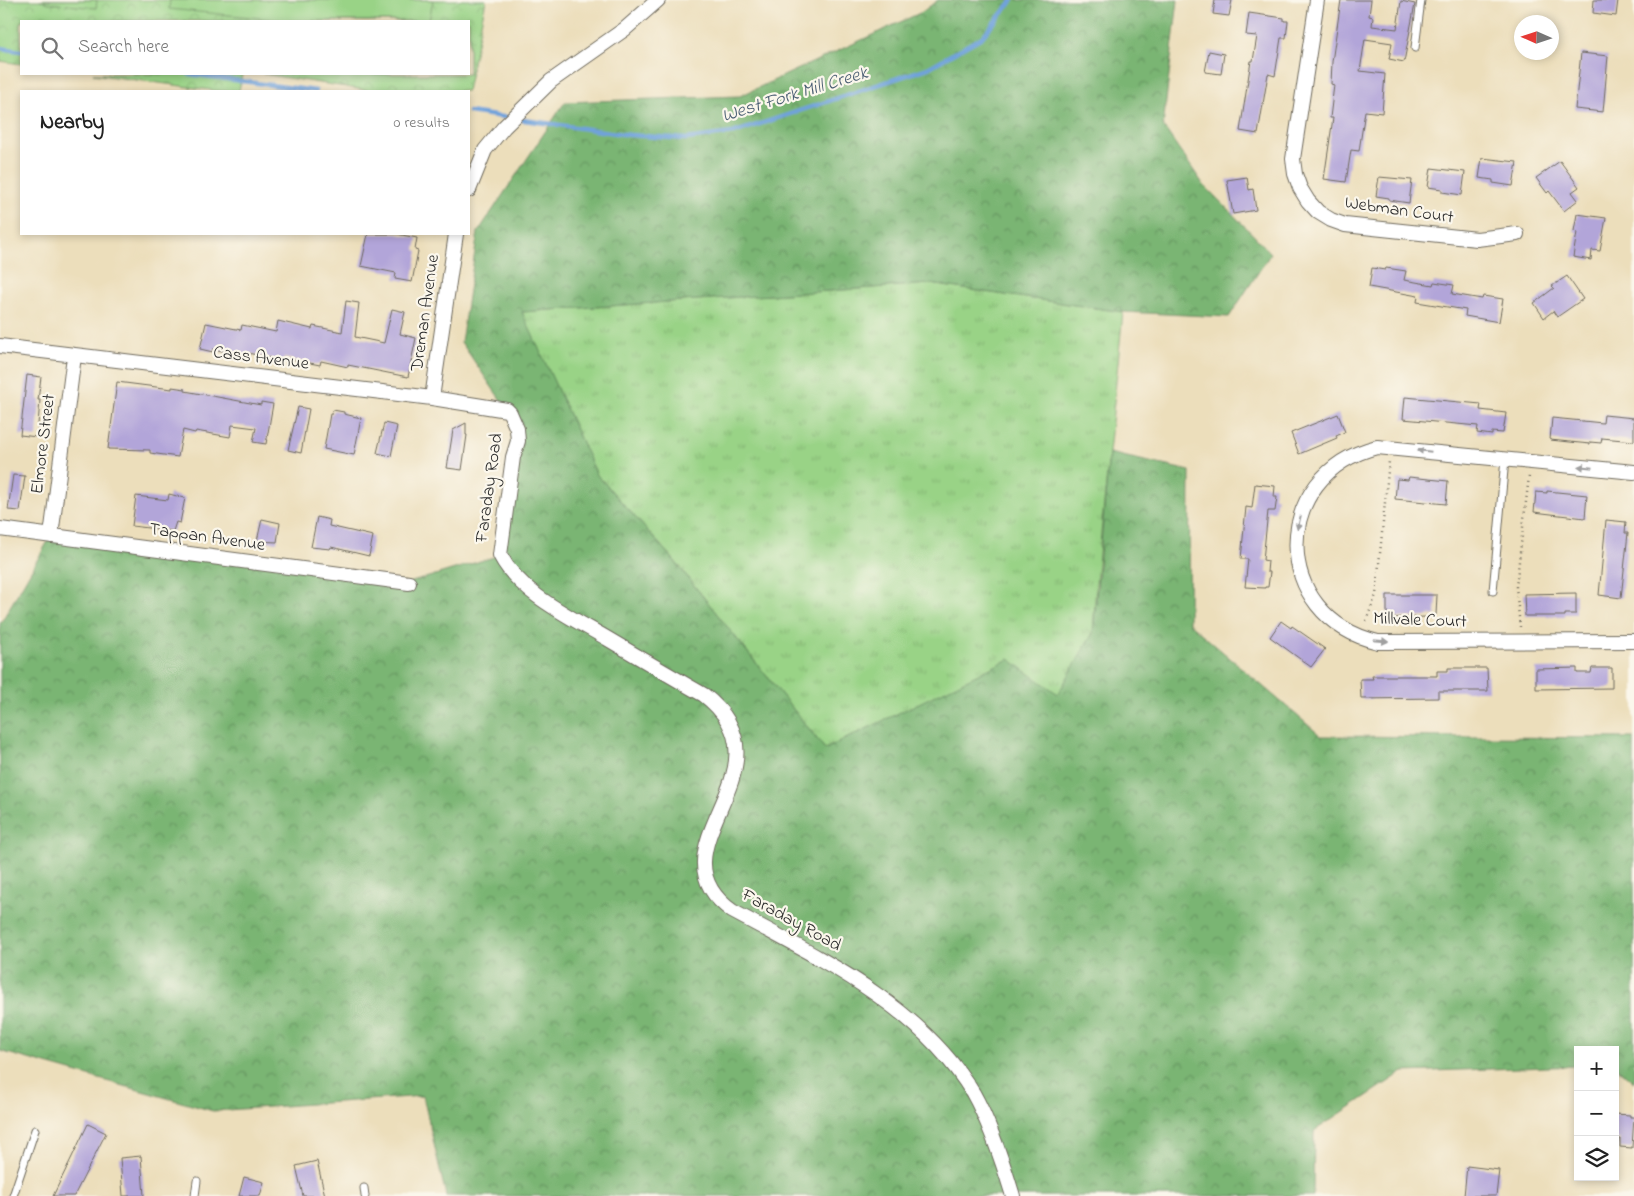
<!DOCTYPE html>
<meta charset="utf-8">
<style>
:root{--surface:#fff;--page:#f2f2f2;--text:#222;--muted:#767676;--line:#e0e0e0}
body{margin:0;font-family:"Indie Flower",sans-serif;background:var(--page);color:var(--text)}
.controls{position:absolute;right:15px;bottom:15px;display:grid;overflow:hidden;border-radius:0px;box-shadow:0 2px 8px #0003}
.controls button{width:45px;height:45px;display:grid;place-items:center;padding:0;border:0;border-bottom:1px solid var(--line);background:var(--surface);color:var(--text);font:25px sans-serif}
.compass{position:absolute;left:1514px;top:15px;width:45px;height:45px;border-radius:50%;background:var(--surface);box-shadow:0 2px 8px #0003;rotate:273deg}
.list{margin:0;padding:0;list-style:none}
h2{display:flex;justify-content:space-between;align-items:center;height:65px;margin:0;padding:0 20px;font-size:21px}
h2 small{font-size:16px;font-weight:400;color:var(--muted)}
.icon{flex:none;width:28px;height:28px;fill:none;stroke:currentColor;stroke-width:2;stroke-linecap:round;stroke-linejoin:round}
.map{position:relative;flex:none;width:1634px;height:1196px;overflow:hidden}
.search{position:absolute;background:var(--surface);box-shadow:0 2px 8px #0003;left:20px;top:20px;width:450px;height:55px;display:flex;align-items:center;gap:12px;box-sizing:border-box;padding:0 18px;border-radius:0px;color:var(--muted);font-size:19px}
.panel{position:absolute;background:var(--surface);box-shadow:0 2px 8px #0003;left:20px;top:90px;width:450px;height:145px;border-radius:0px}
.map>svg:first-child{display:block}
</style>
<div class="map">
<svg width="1634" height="1196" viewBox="0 0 1634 1196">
<defs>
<pattern id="grass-tufts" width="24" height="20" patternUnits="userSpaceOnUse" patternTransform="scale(1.25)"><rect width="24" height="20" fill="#99d386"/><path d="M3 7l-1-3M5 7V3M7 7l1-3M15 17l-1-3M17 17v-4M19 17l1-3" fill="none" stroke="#84b574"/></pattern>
<pattern id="forest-crowns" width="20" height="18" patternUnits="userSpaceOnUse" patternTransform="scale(1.25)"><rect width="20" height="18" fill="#7ab573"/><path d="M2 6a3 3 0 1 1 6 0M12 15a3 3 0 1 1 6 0" fill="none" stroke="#64935f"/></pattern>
<pattern id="park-crowns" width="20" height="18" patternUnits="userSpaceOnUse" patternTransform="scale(1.25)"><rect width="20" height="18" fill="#99d386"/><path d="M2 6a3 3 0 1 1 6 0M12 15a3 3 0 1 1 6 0" fill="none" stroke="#84b574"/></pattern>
</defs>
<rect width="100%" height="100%" fill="#fbf7ec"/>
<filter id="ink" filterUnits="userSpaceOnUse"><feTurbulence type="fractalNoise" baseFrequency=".02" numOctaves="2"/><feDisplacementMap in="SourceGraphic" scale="10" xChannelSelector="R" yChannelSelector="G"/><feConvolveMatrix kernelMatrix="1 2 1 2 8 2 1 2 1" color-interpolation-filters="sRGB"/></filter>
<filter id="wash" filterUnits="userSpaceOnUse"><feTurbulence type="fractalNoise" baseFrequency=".0096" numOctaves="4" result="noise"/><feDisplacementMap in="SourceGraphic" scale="20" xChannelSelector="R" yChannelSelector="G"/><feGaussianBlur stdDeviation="1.12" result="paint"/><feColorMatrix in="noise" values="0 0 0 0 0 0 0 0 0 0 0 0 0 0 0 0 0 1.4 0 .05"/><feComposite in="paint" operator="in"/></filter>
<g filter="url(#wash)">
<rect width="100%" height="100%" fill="#ecdebb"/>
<path fill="url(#grass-tufts)" stroke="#627f58" d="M930 284 1123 312 1096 584 1093 633 1058 695 1009 660 825 749 673 559 597 475 521 312Z"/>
<path fill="url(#forest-crowns)" stroke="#52704f" d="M938 0H1178L1163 126 1203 184 1271 253 1229 317 1123 312 930 284 522 312 597 475 673 559 825 749 1009 659 1058 694 1093 633 1109 453 1190 471 1189 623 1321 736 1634 738V1082L1615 1066V1050H1578V1066L1403 1072 1314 1131 1313 1196H446L423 1096 213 1111 0 1051V624L51 536 409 583 500 555 513 457V418L461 342 478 232 565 102 740 96 922 12Z"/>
<path fill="url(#park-crowns)" stroke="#627f58" d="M0 0H486L467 91H371L263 74H469V21H21V64L0 61Z
M93 74H242L239 91H218Z"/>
<path fill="#99d386" stroke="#627f58" d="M40 0H97L96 8 49 3Z
M170 0H433L429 21H289L169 9Z"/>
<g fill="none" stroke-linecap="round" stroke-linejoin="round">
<path stroke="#70a2db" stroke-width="4.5" d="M0 48 21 51
M189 74 316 91
M469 112 509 118
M517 119 630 135 686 139 733 133 928 68 982 37 1013 0"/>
</g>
<g id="blocks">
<path fill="#b2a5d9" d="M1215 0H1232L1229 16 1213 14Z
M1341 0H1371L1369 16 1373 17 1372 26 1397 29 1401 1 1415 4 1404 62 1389 59 1392 43 1365 39 1360 71 1385 74 1382 113 1365 111 1359 151 1351 150 1346 182 1324 179 1333 118H1330L1334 85 1331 84 1332 62Z
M1594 0H1618L1616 16 1593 13Z
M1249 13 1284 18V21H1288L1286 38H1281L1275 76 1268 74 1258 134 1240 131 1251 61H1253L1257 36 1246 35Z
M1209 51 1224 54 1221 74 1205 72Z
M1581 53 1608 56 1603 112 1575 109Z
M1482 158 1517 162 1513 186 1493 183V180L1479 178Z
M1560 161 1579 187 1572 192 1578 200 1564 211 1549 191 1547 193 1536 178Z
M1431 168 1465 172 1462 195 1442 192V189L1428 187Z
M1247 177 1249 190 1253 189 1256 210 1233 214 1227 180Z
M1379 177 1412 180 1409 203 1389 200V198L1376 196Z
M1577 214 1606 218 1600 251 1592 250 1591 260 1573 257 1577 232 1574 231Z
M368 234H397L417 238 415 250 418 251 412 282 395 279 396 273 361 266Z
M1372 268 1385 270 1386 268 1406 271 1404 280 1433 285 1434 282 1454 285 1452 294 1482 299 1483 296 1503 299 1499 322 1465 316 1466 310 1417 302 1418 296 1369 287Z
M1567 276 1583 299 1557 317 1553 311 1544 318 1534 303 1554 288 1552 286Z
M346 301 359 303 355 337 384 343 392 309 405 312 400 334 416 338 408 377 348 365V367L321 361 320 365 284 358 283 361 248 353 247 356 213 349V352L200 349 206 323 241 330 242 325 276 332 278 321 312 329 313 326 342 332Z
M27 375 41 377 38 400H40L37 437 20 435Z
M117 382 172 389V387L185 389V391L261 405V402L273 404 266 444 253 442 256 428 232 425 230 437 196 431 195 433 183 430 178 457 150 453V450L108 449Z
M1405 397 1481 404 1480 410 1506 413 1503 433 1492 432V435L1477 433 1478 426 1403 419Z
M298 407 309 409 301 453 288 450Z
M333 410 344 412V414L361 418 354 455 324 449 330 414H332Z
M1338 414 1345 432 1336 436 1337 438 1299 454 1291 433Z
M1604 415 1634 418V441L1602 438 1601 443 1590 442V444L1550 440 1552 418 1603 423Z
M384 423 397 426 391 456 377 453Z
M466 423V435H467L462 470 447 468 453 430Z
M13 475 25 476 20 511 8 510Z
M1409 477 1448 481 1446 504 1395 499 1397 479 1408 480Z
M1255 484 1275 486 1274 497H1277L1275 511H1268L1263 560 1268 561 1267 572H1270L1268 587H1265V588L1245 587 1248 559H1241L1246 507 1252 508Z
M1547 491 1587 495 1585 518 1534 512 1536 492 1547 493Z
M169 494 185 498 180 523 176 522 173 531 132 526 136 496 168 500Z
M317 517 330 520 329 526 373 536 369 556 331 547 330 549 311 547Z
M262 519 280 523 277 542 257 541Z
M1606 520 1626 522 1625 533H1628L1621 598 1599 595Z
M1576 593V614H1565V616H1525L1524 594Z
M1387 595H1437L1436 615 1427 616V617L1387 618Z
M1281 621 1291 628 1292 626 1325 649 1311 667 1270 637Z
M1448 668H1487L1488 691H1438V698L1361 699 1360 679H1373L1372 676H1437V671H1448Z
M1577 668V673H1591L1592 668H1612V688L1536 689V669Z
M1615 1114 1630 1115V1117H1634L1632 1148 1620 1147V1139H1615Z
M88 1124 106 1133 74 1196H53Z
M141 1156 144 1196H123L120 1158Z
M317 1161 325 1196H303L296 1166Z
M1467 1166 1499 1170 1496 1196H1464Z
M244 1177 264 1182 260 1196H239Z"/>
</g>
</g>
<g filter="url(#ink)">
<use href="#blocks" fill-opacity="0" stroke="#6f6a5d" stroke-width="1"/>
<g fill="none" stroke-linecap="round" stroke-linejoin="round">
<g stroke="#6f6a5d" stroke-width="9">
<path id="lane" d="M1415 48 1421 0
M1493 591 1505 459
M364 1188 365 1196
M13 1196 35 1130
M195 1196 197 1181"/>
</g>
<g stroke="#6f6a5d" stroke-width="16">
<path id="street" d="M1317 0 1293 159 1295 174 1300 188 1308 201 1318 212 1331 220 1345 225 1477 239 1517 234
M469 190 485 150 504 127 551 81 625 29 658 0
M0 346 432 398 507 410 510 413 517 429 518 441 513 457 500 555C520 594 571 617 608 639 640 658 672 677 704 695 800 770 644 847 732 911 819 958 920 1005 973 1093 990 1123 1003 1163 1013 1196
M432 398 456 234
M1634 472 1377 447C1269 474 1270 617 1378 642L1634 641
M0 529 409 583
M51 536 74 356"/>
</g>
<path stroke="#6f6a5d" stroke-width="2.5" stroke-dasharray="1 4" stroke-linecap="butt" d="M1366 621 1376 595 1389 461
M1520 627 1516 587 1529 476"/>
<use href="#lane" stroke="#fff" stroke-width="7"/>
<use href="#street" stroke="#fff" stroke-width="14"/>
</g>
<defs><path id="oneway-solid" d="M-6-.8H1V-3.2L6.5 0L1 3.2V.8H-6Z" transform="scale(1.25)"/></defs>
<g fill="#a0a0a0">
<use href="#oneway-solid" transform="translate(1424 451) rotate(-174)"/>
<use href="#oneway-solid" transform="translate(1585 467) rotate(-174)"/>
<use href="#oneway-solid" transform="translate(1299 523) rotate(103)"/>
<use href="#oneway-solid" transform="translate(1381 641) rotate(5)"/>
</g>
</g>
<g text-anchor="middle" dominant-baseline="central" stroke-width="4.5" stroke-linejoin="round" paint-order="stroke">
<g font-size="18" fill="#2b2b2b" stroke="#fbf7ec">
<text transform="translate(1399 211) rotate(8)">Webman Court</text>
<text transform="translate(426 313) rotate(-82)">Dreman Avenue</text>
<text transform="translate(261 359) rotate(7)">Cass Avenue</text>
<text transform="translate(44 444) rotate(-83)">Elmore Street</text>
<text transform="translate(490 488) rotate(-82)">Faraday Road</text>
<text transform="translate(207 538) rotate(8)">Tappan Avenue</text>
<text transform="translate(1420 621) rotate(2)">Millvale Court</text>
<text transform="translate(791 921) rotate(29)">Faraday Road</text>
</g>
<g font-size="19" font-style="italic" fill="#475b71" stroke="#fbf7ec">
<text transform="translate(795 95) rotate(-17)">West Fork Mill Creek</text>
</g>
</g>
</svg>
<div class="controls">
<button>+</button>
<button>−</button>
<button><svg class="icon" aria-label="layers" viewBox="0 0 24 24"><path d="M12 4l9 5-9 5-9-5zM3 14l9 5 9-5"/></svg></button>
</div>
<svg class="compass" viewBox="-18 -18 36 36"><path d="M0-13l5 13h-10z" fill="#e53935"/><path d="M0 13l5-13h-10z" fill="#767676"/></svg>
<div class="search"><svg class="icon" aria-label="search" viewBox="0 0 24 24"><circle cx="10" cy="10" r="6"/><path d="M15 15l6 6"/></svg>Search here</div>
<section class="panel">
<h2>Nearby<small>0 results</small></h2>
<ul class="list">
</ul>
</section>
</div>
